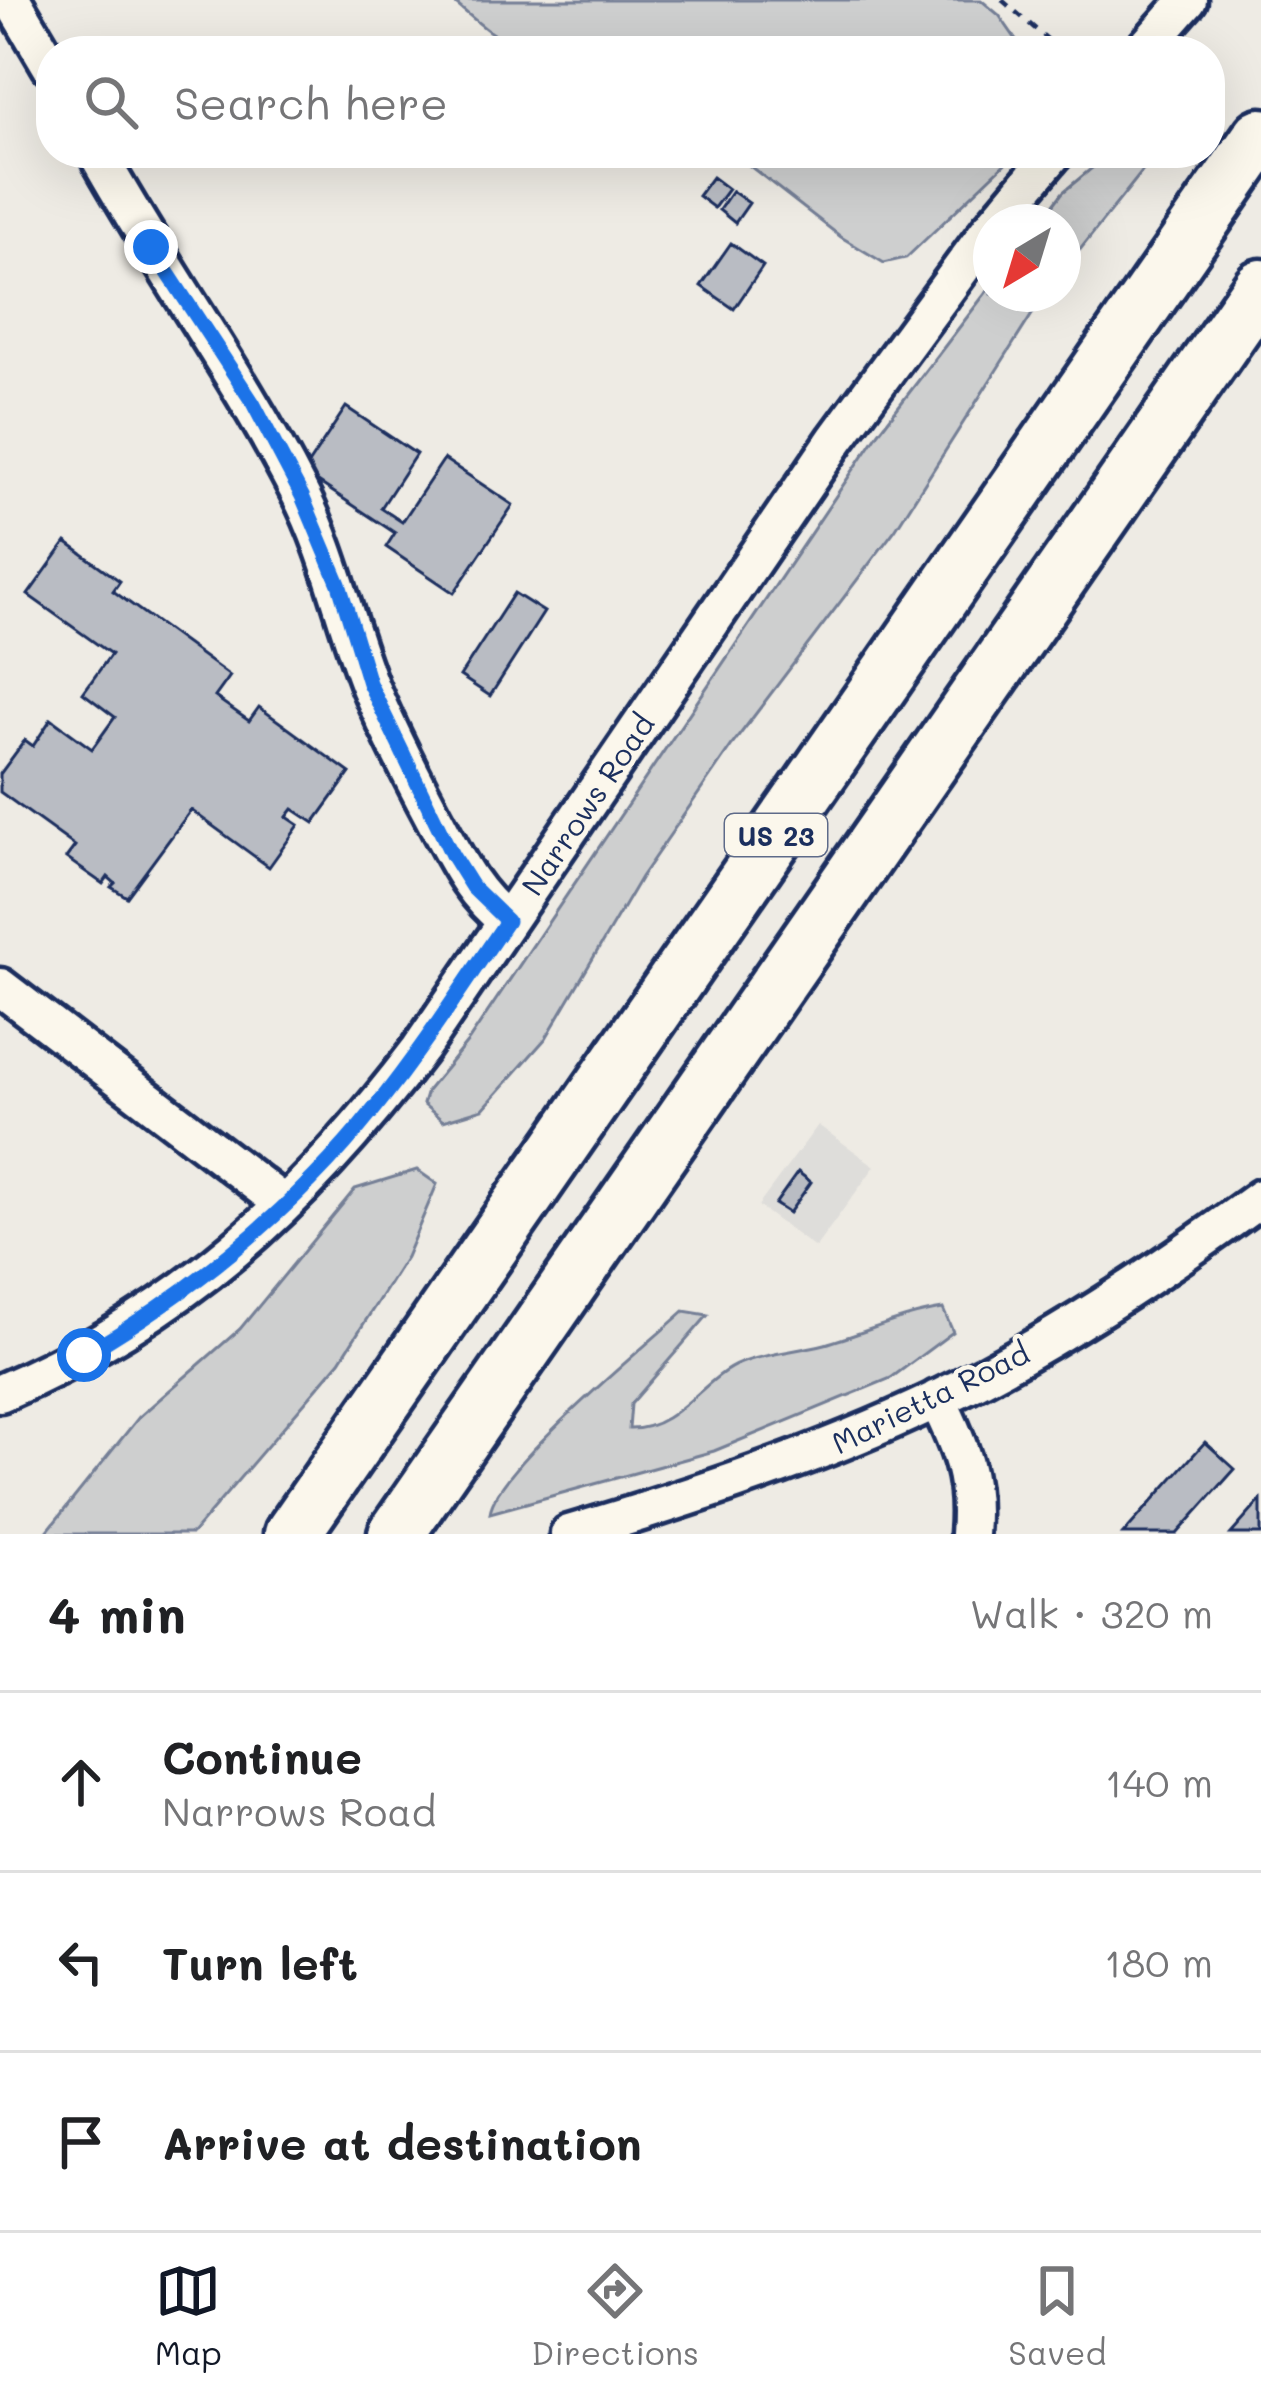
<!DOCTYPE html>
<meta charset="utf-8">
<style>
:root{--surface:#fff;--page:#f6f6f6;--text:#202124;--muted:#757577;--line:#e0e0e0;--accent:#111827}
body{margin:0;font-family:Mali,sans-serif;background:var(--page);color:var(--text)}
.compass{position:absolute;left:973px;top:204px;width:108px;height:108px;border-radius:50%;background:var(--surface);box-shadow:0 12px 48px #0002;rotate:218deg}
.stop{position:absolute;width:36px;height:36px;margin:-27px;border:9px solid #1a73e8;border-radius:50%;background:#fff}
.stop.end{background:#1a73e8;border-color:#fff;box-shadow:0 3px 12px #0008}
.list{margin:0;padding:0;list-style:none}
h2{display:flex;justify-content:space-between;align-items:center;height:156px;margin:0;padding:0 48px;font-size:51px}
h2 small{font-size:39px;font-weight:400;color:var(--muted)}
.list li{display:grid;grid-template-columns:78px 1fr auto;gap:36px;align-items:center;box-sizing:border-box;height:180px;padding:0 48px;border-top:3px solid var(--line)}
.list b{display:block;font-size:45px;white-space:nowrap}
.list p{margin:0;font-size:39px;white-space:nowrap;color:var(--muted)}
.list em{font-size:39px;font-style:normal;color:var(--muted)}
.icon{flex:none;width:66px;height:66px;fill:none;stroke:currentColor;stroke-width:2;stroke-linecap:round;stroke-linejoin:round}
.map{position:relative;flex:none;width:1261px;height:1534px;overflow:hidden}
.search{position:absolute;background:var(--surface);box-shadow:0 12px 48px #0002;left:36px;right:36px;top:36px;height:132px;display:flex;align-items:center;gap:30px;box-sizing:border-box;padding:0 42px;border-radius:48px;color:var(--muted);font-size:45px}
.sheet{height:696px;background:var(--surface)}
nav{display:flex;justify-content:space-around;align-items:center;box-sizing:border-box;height:168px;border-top:3px solid var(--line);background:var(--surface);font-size:33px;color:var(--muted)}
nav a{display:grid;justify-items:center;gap:6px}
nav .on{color:var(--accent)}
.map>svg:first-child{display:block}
</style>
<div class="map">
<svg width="1261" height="1534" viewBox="0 0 1261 1534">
<rect width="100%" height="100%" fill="#eeebe4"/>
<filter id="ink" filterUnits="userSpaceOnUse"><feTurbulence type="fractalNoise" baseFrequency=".00833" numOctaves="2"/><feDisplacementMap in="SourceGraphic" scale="24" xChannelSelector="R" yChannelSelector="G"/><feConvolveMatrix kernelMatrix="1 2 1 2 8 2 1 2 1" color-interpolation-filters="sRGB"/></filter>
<g filter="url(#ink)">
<path fill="#deddda" d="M818 1125 875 1166 815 1248 758 1206Z"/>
<path fill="#cecfcf" stroke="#747f96" stroke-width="3" d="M451 0H981L999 15 1024 51H592L579 42C505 53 507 46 451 0Z
M733 153H1016L906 258 884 263 841 237Z
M1110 153H1157L1063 271V222H1040L1063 192Z
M991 286V294H1045L895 530 732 745 641 877 546 1038 483 1109 443 1121 423 1104 427 1091 469 1040 879 432Z
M417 1170 437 1184 406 1257 340 1361 192 1534H45L139 1417 240 1329 355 1189Z
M943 1309 953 1332 891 1378 714 1451 490 1513C494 1470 646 1346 684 1311L708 1315 631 1404 629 1429C677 1430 703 1377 741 1363 767 1353 798 1351 825 1344 865 1333 901 1315 943 1309Z"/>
<path fill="#b9bcc3" stroke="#1b2f5e" stroke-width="3" d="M712 177 728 189 714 208 698 196Z
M732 191 749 203 735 223 719 210Z
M731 243 763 266 734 309 701 286Z
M346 407 416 454 381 508 402 522 444 459 513 505 454 593 386 547 395 533 303 472Z
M66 542 120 581 113 591 230 676 215 697 249 721 259 707 350 773 314 823 293 809 287 817 299 825 269 867 191 810 127 897 111 887 115 883 108 877 103 884 66 858 75 846 0 792V774L25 740 33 746 51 719 92 749 115 717 83 693 111 654 28 595Z
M514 593 544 612 490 696 460 676Z
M798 1172 811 1182 789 1213 775 1204Z
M1205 1442 1235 1469 1177 1534H1123Z
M1261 1500V1534H1231Z"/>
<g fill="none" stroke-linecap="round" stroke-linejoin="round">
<g stroke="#1b2f5e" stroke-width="45">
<path id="minor" d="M12 0 51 66
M1143 51 1188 0
M97 153C161 268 238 373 298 490 331 553 344 621 370 687 389 732 411 775 434 818 455 857 471 893 507 921
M996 222 1054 153
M0 987 284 1204
M0 1393C180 1316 303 1204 420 1049L836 439 991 228
M937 1399C961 1448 974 1479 969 1534
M569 1534C694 1497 818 1456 936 1400 1050 1345 1159 1272 1261 1198"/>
</g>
<g stroke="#1b2f5e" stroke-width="63">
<path id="highway" d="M292 1534 1261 136
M396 1534 1261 287"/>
</g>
<path stroke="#1b2f5e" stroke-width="4.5" stroke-dasharray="9 9" stroke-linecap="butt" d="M1002 0 1061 51"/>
<use href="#minor" stroke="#fbf7ec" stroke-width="36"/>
<use href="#highway" stroke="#fbf7ec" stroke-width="54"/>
</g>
</g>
<g fill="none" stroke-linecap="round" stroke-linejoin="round" filter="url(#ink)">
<path stroke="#1a73e8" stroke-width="15" d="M84 1355C194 1290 295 1209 375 1108 423 1048 464 984 507 921L472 887 452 855 369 683 339 584 302 496 253 403 151 247"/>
</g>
<g text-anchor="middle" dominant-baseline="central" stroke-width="9" stroke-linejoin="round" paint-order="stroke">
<rect fill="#fbf7ec" stroke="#5e6b89" stroke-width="3" x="725" y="814" width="102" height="42" rx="9"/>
<g font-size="27" font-weight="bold" fill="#1b2f5e">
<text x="776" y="835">US 23</text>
</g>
<g font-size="30" fill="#1b2f5e" stroke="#fbf7ec">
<text transform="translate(587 804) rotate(-56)">Narrows Road</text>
<text transform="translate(930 1397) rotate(-26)">Marietta Road</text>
</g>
</g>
</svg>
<svg class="compass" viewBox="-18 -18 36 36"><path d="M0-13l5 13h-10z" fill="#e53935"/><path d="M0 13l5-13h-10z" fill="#757577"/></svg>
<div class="stop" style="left:84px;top:1355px"></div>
<div class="stop end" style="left:151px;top:247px"></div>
<div class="search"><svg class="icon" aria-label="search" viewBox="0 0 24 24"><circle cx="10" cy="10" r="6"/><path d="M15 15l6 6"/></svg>Search here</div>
</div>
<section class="sheet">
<h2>4 min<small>Walk · 320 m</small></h2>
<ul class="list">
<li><svg class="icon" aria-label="ahead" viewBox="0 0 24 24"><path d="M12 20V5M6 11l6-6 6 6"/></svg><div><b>Continue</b><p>Narrows Road</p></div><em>140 m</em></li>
<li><svg class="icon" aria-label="left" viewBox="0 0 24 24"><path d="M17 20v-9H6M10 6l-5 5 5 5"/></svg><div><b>Turn left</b></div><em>180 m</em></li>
<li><svg class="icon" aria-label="arrive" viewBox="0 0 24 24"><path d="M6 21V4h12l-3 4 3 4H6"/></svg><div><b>Arrive at destination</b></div></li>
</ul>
</section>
<nav>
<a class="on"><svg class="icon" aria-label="map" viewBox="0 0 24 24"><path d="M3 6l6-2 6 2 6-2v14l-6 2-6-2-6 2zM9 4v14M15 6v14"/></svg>Map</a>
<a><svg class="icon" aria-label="directions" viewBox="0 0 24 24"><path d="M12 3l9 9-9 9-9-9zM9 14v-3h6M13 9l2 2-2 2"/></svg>Directions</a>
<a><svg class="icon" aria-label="saved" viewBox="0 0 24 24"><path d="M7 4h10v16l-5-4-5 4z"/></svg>Saved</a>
</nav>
